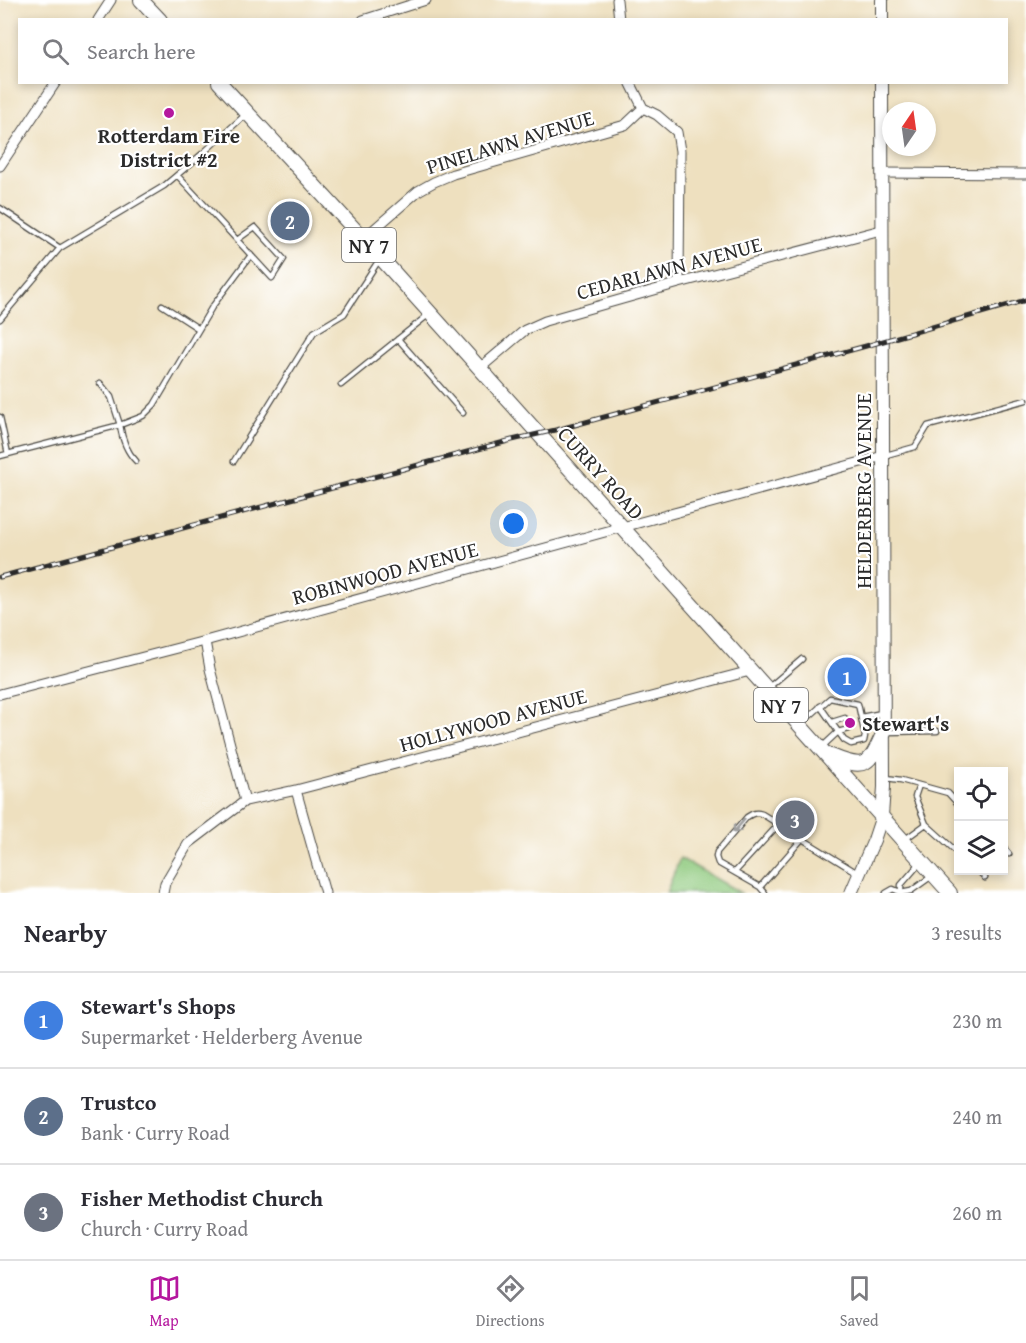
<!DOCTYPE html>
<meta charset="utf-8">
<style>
:root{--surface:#fff;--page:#f2f2f3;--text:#2b2b33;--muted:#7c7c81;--line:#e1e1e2;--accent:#b5179e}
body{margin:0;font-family:"Gentium Book Plus",serif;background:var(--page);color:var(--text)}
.controls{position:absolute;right:18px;bottom:18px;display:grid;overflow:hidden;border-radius:0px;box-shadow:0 3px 9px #0003}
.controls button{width:54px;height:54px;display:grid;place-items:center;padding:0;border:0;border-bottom:2px solid var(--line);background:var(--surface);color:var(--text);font:30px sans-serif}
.compass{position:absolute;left:882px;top:102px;width:54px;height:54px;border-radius:50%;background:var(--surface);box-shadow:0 3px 9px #0003;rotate:13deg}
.you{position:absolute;left:514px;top:524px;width:21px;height:21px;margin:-15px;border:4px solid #fff;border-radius:50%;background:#1a73e8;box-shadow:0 0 0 9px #1a73e833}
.badge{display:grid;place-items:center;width:39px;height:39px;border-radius:50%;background:var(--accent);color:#fff;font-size:20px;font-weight:700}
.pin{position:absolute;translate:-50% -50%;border:3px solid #fff;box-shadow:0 2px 6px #0006}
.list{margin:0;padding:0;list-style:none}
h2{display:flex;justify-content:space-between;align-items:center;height:78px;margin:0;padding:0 24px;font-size:26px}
h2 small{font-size:20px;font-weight:400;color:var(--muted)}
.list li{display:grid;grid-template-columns:39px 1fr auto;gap:18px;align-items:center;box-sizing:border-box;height:96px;padding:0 24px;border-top:2px solid var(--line)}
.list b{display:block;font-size:22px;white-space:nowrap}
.list p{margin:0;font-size:20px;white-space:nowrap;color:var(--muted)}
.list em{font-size:20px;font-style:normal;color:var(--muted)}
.icon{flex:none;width:33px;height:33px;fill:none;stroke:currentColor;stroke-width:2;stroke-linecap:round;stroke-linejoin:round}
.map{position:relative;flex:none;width:1026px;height:893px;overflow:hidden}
.search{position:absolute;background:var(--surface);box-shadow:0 3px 9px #0003;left:18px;right:18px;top:18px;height:66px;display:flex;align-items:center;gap:15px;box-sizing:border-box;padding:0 21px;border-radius:0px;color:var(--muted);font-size:22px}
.sheet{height:366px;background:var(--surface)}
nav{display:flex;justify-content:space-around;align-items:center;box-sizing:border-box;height:84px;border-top:2px solid var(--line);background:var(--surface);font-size:16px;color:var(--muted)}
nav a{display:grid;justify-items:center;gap:3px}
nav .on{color:var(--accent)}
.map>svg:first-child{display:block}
</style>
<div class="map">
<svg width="1026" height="893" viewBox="0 0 1026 893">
<rect width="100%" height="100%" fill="#fff"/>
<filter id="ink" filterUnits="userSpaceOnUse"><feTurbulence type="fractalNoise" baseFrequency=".0167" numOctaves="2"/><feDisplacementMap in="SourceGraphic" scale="12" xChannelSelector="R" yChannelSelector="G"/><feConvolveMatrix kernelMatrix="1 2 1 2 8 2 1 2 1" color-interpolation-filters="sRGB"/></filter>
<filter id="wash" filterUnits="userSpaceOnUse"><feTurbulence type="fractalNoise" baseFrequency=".008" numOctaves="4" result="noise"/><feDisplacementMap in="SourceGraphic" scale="24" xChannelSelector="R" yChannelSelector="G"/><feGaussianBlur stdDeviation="1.35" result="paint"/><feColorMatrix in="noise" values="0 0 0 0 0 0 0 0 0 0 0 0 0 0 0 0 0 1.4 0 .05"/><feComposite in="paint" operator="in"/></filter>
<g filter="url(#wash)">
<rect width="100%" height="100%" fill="#eee0bf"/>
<path fill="#90ca7f" stroke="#5e7a55" stroke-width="1.5" d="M680 858 741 893H666Z"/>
</g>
<g filter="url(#ink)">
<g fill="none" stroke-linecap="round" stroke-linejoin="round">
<g stroke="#484641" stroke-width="7">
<path id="lane" d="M177 175 272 278 284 259 255 227 237 240
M0 208 60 248 164 186 202 154 245 115
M162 305 199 329
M0 319 60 248
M398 339 463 413
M100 383 111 397 120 425 143 416 154 405 212 307 251 255
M341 385 428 315
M0 417 8 454
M886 455 915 447 928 426 1026 400
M0 456 120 425C122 439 126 451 136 461
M234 461 314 332 344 314 379 260
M768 688 802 659
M861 717 882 713
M832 722 845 718
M802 723 830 698 858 704 865 736 864 741 851 744 844 740 820 706
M886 732 937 731
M823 746 838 732 849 729
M886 778 901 780 948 793 958 804
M919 785 915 797 926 824 958 853
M904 840 926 824
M1004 848 1009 854
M920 863 901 885V893L911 891 932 876
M978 870 985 878
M735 872 779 824
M760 887 802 839
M765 893 760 887 718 863 716 857 717 852 747 817C753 813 756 812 762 814L859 874
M886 893 893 889 902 893"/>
</g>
<g stroke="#484641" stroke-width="11">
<path id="street" d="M617 0 619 20
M98 20 111 0
M363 20 426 0
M630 82 643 108 657 115 677 132 680 151 679 283
M0 166 56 82
M881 173 1026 174
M363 239 418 191 434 182 453 174 625 125 643 108
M479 369 525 330 545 321 679 283 881 230
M205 641 210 669 245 801
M0 694 205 641 883 456
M296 790 325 893
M163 893 165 883 188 844 217 822 245 801 296 790 750 671"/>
</g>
<g stroke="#484641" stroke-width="14">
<path id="secondary" d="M882 20V0
M851 893 874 840 882 816 884 787 882 82"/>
</g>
<g stroke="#484641" stroke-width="16">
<path id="primary" d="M141 0 160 20
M219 82 380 257 950 893
M831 756C867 771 869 765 884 732"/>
</g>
<use href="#lane" stroke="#fff" stroke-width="4.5"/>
<use href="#street" stroke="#fff" stroke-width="9"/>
<use href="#secondary" stroke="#fff" stroke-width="12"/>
<use href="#primary" stroke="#fff" stroke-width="14"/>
<g stroke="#2b2b2b" stroke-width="5">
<path id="rail" d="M0 577 512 440 560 429 866 346 1026 300"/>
</g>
<use href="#rail" stroke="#fff" stroke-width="3" stroke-dasharray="9" stroke-linecap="butt"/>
</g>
<defs><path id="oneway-shaft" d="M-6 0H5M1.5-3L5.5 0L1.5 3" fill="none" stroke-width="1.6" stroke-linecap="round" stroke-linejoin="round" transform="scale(1.5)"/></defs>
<use stroke="#a0a0a0" href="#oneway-shaft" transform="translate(739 826) rotate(130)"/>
</g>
<g fill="#b5179e" stroke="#fff" stroke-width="2">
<circle cx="169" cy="113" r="6"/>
<circle cx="850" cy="723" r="6"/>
</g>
<g text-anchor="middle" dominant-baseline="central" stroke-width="4.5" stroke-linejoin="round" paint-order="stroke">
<g fill="#fff" stroke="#6b6b6b" stroke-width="1.5">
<rect x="342" y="228" width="54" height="34" rx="4.5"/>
<rect x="754" y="688" width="54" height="34" rx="4.5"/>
</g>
<g font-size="20" font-weight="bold" fill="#2b2b2b">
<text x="369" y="245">NY 7</text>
<text x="781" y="705">NY 7</text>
</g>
<g font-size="21" font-weight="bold" fill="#2b2b2b" stroke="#fff">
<text x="169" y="135">Rotterdam Fire<tspan x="169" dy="24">District #2</tspan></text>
<text x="862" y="723" text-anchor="start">Stewart's</text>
</g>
<g font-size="21" fill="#2b2b2b" stroke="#fff">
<text transform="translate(510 142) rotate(-17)">PINELAWN AVENUE</text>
<text transform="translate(669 268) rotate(-15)">CEDARLAWN AVENUE</text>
<text transform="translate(601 473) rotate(48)">CURRY ROAD</text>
<text transform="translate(863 491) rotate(-90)">HELDERBERG AVENUE</text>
<text transform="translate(385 573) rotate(-15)">ROBINWOOD AVENUE</text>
<text transform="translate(493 720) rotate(-15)">HOLLYWOOD AVENUE</text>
</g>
</g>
</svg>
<div class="controls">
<button><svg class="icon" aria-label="locate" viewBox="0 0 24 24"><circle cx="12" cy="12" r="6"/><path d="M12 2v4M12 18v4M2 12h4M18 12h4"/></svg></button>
<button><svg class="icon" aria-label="layers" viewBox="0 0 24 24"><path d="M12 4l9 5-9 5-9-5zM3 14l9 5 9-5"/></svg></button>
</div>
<svg class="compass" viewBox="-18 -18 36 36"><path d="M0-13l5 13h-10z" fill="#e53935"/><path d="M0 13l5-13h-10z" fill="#7c7c81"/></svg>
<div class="you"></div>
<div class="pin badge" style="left:847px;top:677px;background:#3f7fe0">1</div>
<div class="pin badge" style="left:290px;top:221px;background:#5c6f8a">2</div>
<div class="pin badge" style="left:795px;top:820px;background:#6b7280">3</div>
<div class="search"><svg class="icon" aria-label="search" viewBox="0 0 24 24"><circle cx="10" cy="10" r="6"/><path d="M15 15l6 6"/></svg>Search here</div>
</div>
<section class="sheet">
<h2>Nearby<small>3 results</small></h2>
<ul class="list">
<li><span class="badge" style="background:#3f7fe0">1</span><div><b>Stewart's Shops</b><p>Supermarket · Helderberg Avenue</p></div><em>230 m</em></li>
<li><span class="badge" style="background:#5c6f8a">2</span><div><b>Trustco</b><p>Bank · Curry Road</p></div><em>240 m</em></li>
<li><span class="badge" style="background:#6b7280">3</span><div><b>Fisher Methodist Church</b><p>Church · Curry Road</p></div><em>260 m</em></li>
</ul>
</section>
<nav>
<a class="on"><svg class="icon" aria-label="map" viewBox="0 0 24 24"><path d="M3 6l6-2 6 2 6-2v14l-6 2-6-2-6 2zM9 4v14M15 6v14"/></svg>Map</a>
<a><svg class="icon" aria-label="directions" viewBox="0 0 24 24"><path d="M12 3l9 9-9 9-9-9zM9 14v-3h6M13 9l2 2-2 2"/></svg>Directions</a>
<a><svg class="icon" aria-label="saved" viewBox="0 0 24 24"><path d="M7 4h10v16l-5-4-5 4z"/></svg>Saved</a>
</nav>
